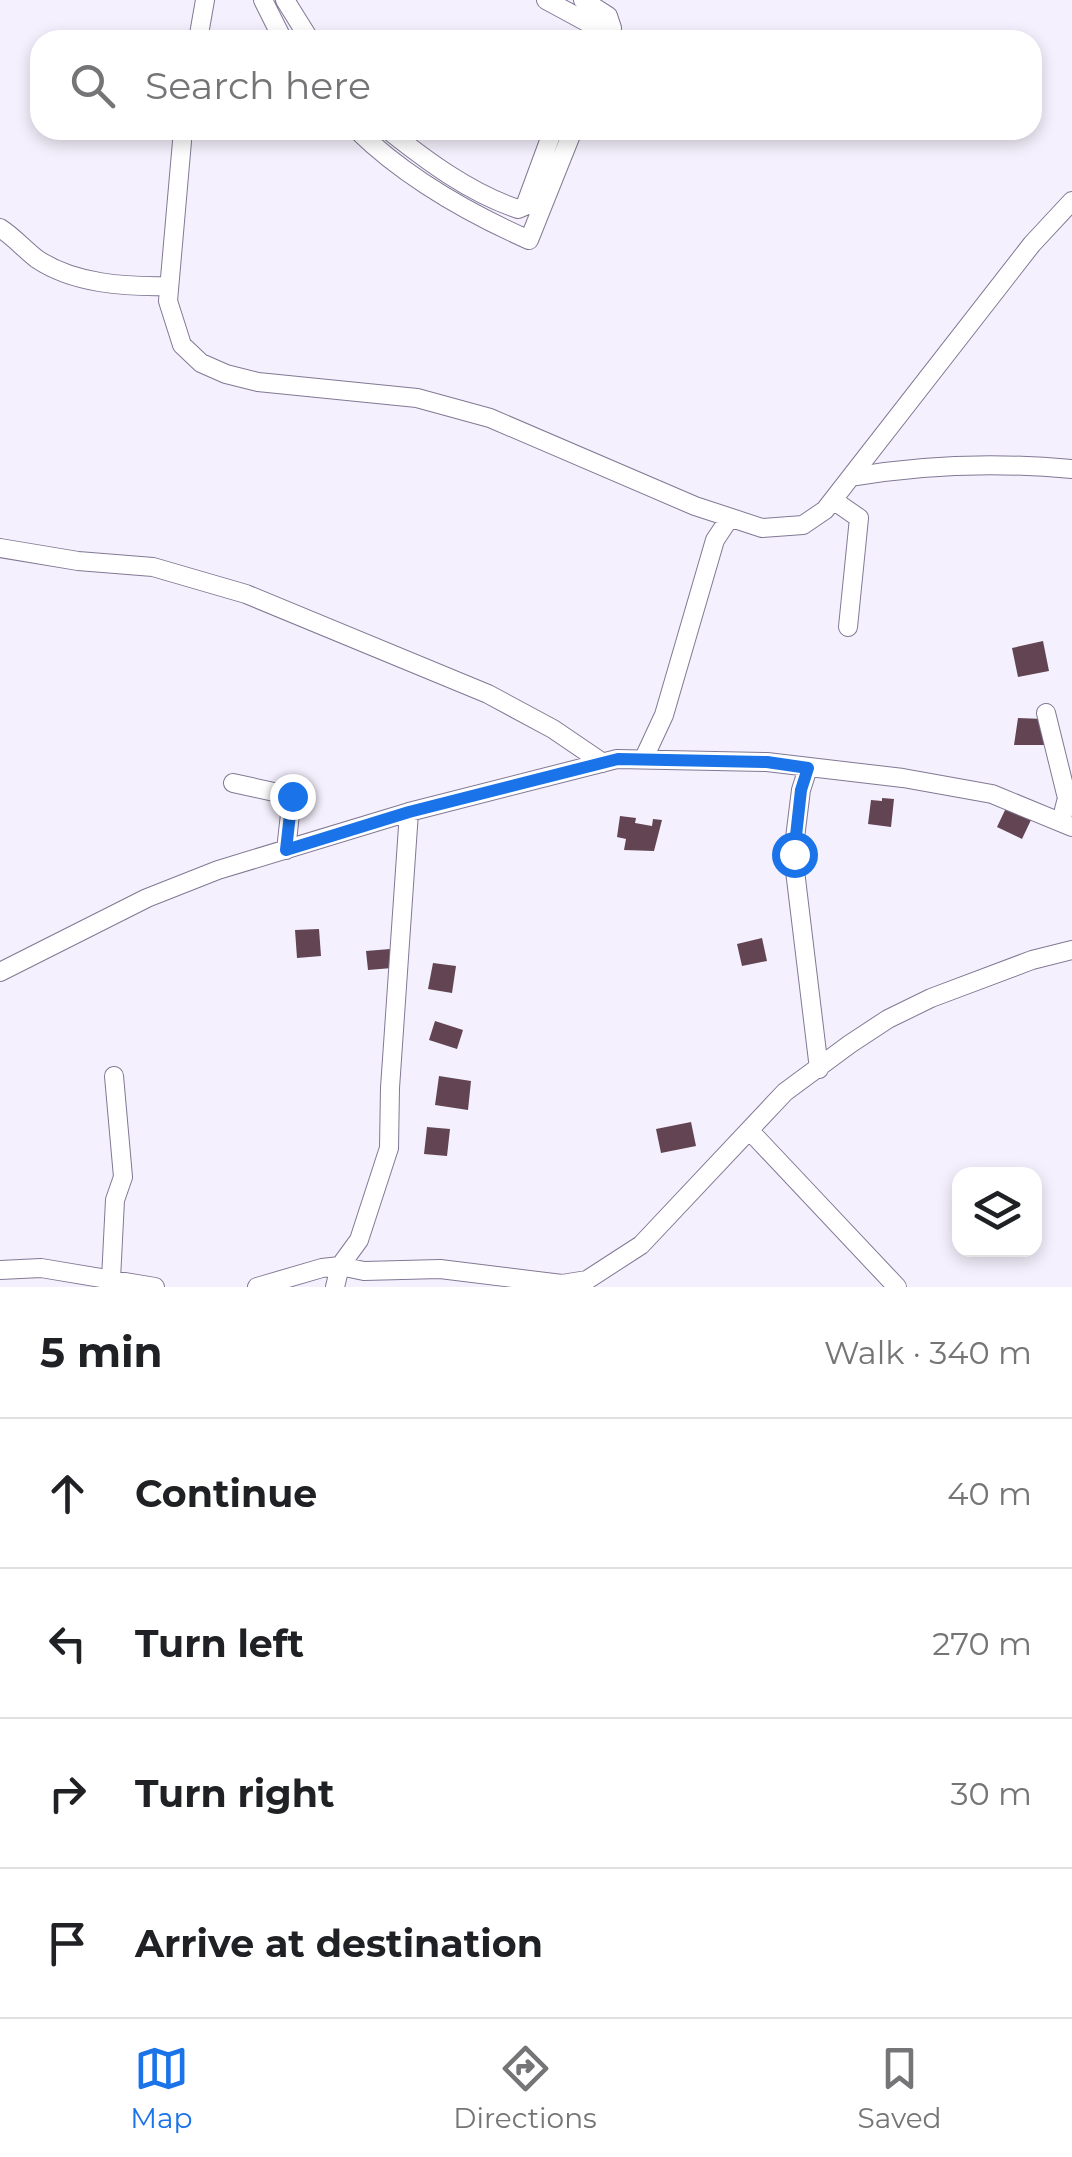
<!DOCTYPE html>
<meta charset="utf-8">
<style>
:root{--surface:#fff;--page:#f6f6f6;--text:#202124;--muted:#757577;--line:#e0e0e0;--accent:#1a73e8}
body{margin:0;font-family:Montserrat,sans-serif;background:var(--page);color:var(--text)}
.controls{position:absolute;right:30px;bottom:30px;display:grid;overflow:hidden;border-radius:20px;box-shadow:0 5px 15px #0003}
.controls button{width:90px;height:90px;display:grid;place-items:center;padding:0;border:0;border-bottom:2px solid var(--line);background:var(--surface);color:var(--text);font:50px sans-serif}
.stop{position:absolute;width:30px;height:30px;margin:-22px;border:8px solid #1a73e8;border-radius:50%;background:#fff}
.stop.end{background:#1a73e8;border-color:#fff;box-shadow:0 2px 10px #0008}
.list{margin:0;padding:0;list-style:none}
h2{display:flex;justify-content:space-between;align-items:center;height:130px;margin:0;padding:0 40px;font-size:42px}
h2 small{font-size:32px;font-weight:400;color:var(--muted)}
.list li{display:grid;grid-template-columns:65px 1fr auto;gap:30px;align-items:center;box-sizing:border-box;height:150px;padding:0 40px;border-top:2px solid var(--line)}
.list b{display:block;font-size:38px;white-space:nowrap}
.list em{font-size:32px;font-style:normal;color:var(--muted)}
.icon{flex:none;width:55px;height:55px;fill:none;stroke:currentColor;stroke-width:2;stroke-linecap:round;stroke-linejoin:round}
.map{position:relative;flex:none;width:1072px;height:1287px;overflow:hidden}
.search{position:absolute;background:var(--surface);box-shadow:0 5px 15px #0003;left:30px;right:30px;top:30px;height:110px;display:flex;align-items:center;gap:25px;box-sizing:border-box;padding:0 35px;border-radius:30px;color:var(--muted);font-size:38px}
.sheet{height:730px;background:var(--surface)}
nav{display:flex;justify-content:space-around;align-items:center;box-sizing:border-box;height:140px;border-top:2px solid var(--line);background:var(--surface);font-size:28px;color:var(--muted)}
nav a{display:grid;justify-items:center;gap:5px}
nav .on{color:var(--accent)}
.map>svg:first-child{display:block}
</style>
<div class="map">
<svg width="1072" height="1287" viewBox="0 0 1072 1287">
<rect width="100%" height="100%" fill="#f4f0fd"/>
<path fill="#634453" d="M1043 641 1049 671 1018 677 1012 648Z
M1018 718 1044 719V745H1014Z
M882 798 894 799 891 827 868 824 871 800 882 801Z
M1006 808 1031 820 1022 839 997 827Z
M620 816 636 818 635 823 652 826 653 819 662 820 654 851 624 850 626 839 617 837Z
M319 929 321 956 297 958 295 930Z
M762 938 767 961 742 966 737 944Z
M390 949 392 968 368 970 366 951Z
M433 963 456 966 452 993 428 989Z
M435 1021 463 1030 457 1049 429 1040Z
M439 1076 471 1081 468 1110 435 1105Z
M691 1122 696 1146 661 1153 656 1129Z
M427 1127 450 1129 447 1156 424 1154Z"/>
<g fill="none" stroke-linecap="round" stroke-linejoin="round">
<g stroke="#827894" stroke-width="20">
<path id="minor" d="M263 0 283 40
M285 0 310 40
M546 0 594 26 589 40
M583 0 608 16 612 28 608 40
M198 40 205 0
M183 130 168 301 182 345 201 363 226 374 258 382 417 398 490 418 695 506 762 528 803 525 825 510 1032 244 1072 201
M357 130C406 178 466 212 529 240L573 130
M388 130C427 161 470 193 518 209L525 206 553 130
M0 228C14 237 24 249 37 259 74 284 126 287 169 286
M851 477C926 464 996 462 1072 469
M833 500 859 518 848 627
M0 548 78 561 153 567 246 594 488 694 553 729 603 763
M1046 713 1067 798 1061 822
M644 758 664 715 715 540 729 519
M808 768 801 790 793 854 819 1069
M233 783 292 796 286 850
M0 972 147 898 218 870 409 812 617 759 767 762 903 778 992 794 1072 827
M750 1131 897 1287
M0 1270 41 1268 155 1287
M111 1279 115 1200 123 1177 114 1076
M257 1287 322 1268 340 1266 364 1271 440 1269 562 1284 587 1280 641 1245 785 1092 850 1044 888 1019 931 998 1032 960 1072 950
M335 1287 340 1266 359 1240 389 1148 390 1088 409 812"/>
</g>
<use href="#minor" stroke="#fff" stroke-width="18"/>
</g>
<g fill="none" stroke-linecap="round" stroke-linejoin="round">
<path stroke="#1a73e8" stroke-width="12" d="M292 796 286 850 409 812 618 759 767 762 808 768 801 790 794 854"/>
</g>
</svg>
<div class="controls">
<button><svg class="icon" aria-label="layers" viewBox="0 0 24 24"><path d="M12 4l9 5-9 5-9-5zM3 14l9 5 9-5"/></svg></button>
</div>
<div class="stop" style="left:794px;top:854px"></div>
<div class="stop end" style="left:292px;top:796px"></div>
<div class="search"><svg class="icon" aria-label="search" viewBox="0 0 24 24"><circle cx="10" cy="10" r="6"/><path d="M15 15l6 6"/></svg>Search here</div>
</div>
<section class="sheet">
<h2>5 min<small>Walk · 340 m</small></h2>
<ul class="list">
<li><svg class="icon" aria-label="ahead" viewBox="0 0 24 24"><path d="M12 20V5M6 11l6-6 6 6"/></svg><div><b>Continue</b></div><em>40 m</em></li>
<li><svg class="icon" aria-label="left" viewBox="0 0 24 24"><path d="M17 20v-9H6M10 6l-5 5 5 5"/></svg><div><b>Turn left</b></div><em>270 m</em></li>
<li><svg class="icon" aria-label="right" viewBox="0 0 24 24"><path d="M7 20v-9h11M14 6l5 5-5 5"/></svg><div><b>Turn right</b></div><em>30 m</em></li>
<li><svg class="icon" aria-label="arrive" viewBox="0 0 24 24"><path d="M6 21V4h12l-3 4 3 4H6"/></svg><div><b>Arrive at destination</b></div></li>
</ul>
</section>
<nav>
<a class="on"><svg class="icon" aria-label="map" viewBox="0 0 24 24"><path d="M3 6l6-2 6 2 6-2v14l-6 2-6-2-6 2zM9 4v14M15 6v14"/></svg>Map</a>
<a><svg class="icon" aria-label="directions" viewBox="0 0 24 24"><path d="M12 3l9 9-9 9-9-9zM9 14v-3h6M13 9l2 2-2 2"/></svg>Directions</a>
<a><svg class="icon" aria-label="saved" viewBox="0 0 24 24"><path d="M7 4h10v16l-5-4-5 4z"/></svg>Saved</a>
</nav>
